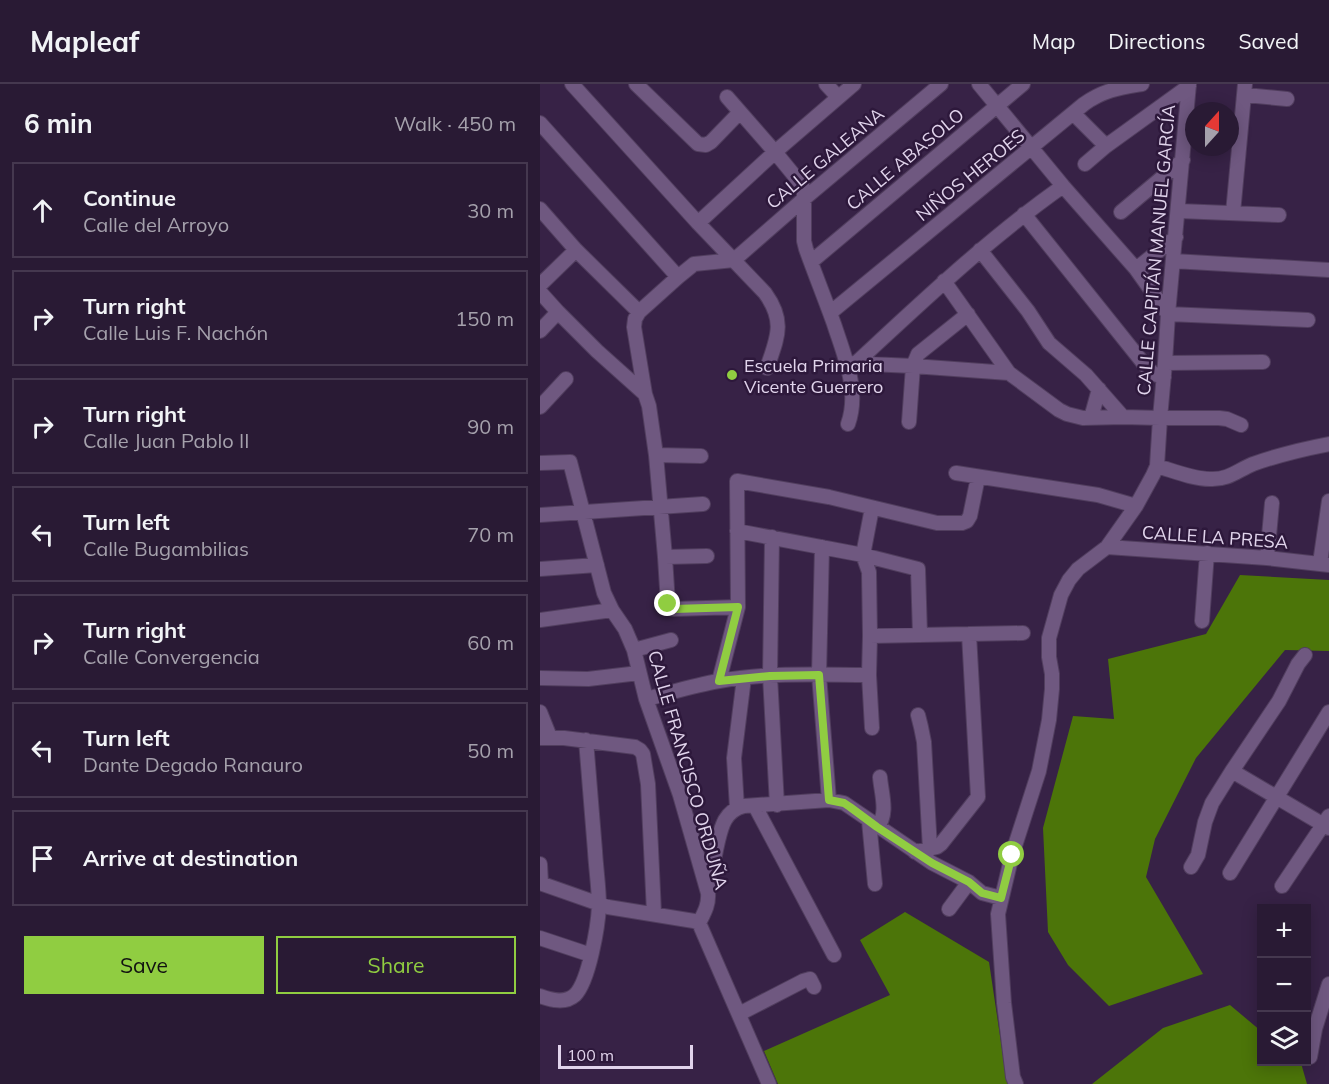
<!DOCTYPE html>
<meta charset="utf-8">
<style>
:root{--surface:#291a34;--page:#31233c;--text:#f1f3f6;--muted:#a5a1ac;--line:#45384f;--accent:#90cd41}
body{margin:0;font-family:Mulish,sans-serif;background:var(--page);color:var(--text)}
.controls{position:absolute;right:18px;bottom:18px;display:grid;overflow:hidden;border-radius:0px;box-shadow:0 3px 15px #0003}
.controls button{width:54px;height:54px;display:grid;place-items:center;padding:0;border:0;border-bottom:2px solid var(--line);background:var(--surface);color:var(--text);font:30px sans-serif}
.compass{position:absolute;left:645px;top:18px;width:54px;height:54px;border-radius:50%;background:var(--surface);box-shadow:0 3px 15px #0003;rotate:21deg}
.scale{position:absolute;left:18px;bottom:15px;width:135px;box-sizing:border-box;padding-left:6px;border:3px solid #e1d4ec;border-top:0;font-size:16px;line-height:21px;white-space:nowrap;color:#e1d4ec;-webkit-text-stroke:4px #2d183b;paint-order:stroke}
.stop{position:absolute;width:18px;height:18px;margin:-14px;border:4px solid #90cd41;border-radius:50%;background:#fff}
.stop.end{background:#90cd41;border-color:#fff;box-shadow:0 2px 6px #0008}
.list{margin:0;padding:0;list-style:none}
h2{display:flex;justify-content:space-between;align-items:center;height:78px;margin:0;padding:0 24px;font-size:26px}
h2 small{font-size:20px;font-weight:400;color:var(--muted)}
.list li{display:grid;grid-template-columns:39px 1fr auto;gap:18px;align-items:center;box-sizing:border-box;height:96px;margin:0 12px 12px;padding:0 12px;border:2px solid var(--line);border-radius:0px}
.list b{display:block;font-size:22px;white-space:nowrap}
.list p{margin:0;font-size:20px;white-space:nowrap;color:var(--muted)}
.list em{font-size:20px;font-style:normal;color:var(--muted)}
.actions{display:flex;gap:12px;padding:18px 24px}
.actions a{flex:1;padding:14px 0;border:2px solid var(--accent);border-radius:0px;text-align:center;font-size:21px;color:var(--accent)}
.actions .main{background:var(--accent);color:#111}
.icon{flex:none;width:33px;height:33px;fill:none;stroke:currentColor;stroke-width:2;stroke-linecap:round;stroke-linejoin:round}
.map{position:relative;flex:none;width:789px;height:1000px;overflow:hidden}
header{display:flex;align-items:center;gap:36px;box-sizing:border-box;height:84px;padding:0 30px;background:var(--surface);border-bottom:2px solid var(--line)}
header strong{font-size:28px}
nav{display:flex;gap:33px;margin-inline-start:auto;font-size:21px}
main{display:flex}
aside{flex:1;background:var(--surface)}
.map>svg:first-child{display:block}
</style>
<header>
<strong>Mapleaf</strong>
<nav><a>Map</a><a>Directions</a><a>Saved</a></nav>
</header>
<main>
<aside>
<h2>6 min<small>Walk · 450 m</small></h2>
<ul class="list">
<li><svg class="icon" aria-label="ahead" viewBox="0 0 24 24"><path d="M12 20V5M6 11l6-6 6 6"/></svg><div><b>Continue</b><p>Calle del Arroyo</p></div><em>30 m</em></li>
<li><svg class="icon" aria-label="right" viewBox="0 0 24 24"><path d="M7 20v-9h11M14 6l5 5-5 5"/></svg><div><b>Turn right</b><p>Calle Luis F. Nachón</p></div><em>150 m</em></li>
<li><svg class="icon" aria-label="right" viewBox="0 0 24 24"><path d="M7 20v-9h11M14 6l5 5-5 5"/></svg><div><b>Turn right</b><p>Calle Juan Pablo II</p></div><em>90 m</em></li>
<li><svg class="icon" aria-label="left" viewBox="0 0 24 24"><path d="M17 20v-9H6M10 6l-5 5 5 5"/></svg><div><b>Turn left</b><p>Calle Bugambilias</p></div><em>70 m</em></li>
<li><svg class="icon" aria-label="right" viewBox="0 0 24 24"><path d="M7 20v-9h11M14 6l5 5-5 5"/></svg><div><b>Turn right</b><p>Calle Convergencia</p></div><em>60 m</em></li>
<li><svg class="icon" aria-label="left" viewBox="0 0 24 24"><path d="M17 20v-9H6M10 6l-5 5 5 5"/></svg><div><b>Turn left</b><p>Dante Degado Ranauro</p></div><em>50 m</em></li>
<li><svg class="icon" aria-label="arrive" viewBox="0 0 24 24"><path d="M6 21V4h12l-3 4 3 4H6"/></svg><div><b>Arrive at destination</b></div></li>
</ul>
<div class="actions"><a class="main">Save</a><a>Share</a></div>
</aside>
<div class="map">
<svg width="789" height="1000" viewBox="0 0 789 1000">
<rect width="100%" height="100%" fill="#372246"/>
<path fill="#4c7509" d="M700 491 789 496V567L745 566 656 674 615 755 606 793 663 890 569 922 528 881 508 848 503 744 533 632 574 635 568 575 666 550Z
M365 828 449 878 466 992 469 1000H238L224 967 350 911 320 856Z
M690 921 721 947 722 978H759L761 979 767 1000H552L623 944Z"/>
<g fill="none" stroke-linecap="round" stroke-linejoin="round">
<g stroke="#513e5e" stroke-width="16">
<path id="minor" d="M32 0 158 139 225 209C246 238 237 254 227 284
M96 0 158 60 166 61 171 58 200 28
M286 0 298 13
M439 0 523 102 596 185 628 230 768 236
M705 11 747 15
M187 13 235 68 262 101 264 107V157L266 165C275 190 285 215 294 240 304 271 320 307 308 340
M533 29 566 62
M0 39 138 193
M545 80 566 62 649 2
M0 125 36 166 99 228
M639 127 739 131
M581 128 643 76
M693 129 705 0
M484 130 608 285 614 290 624 293
M158 139 235 68 314 0
M440 166 488 227 509 259 546 291 583 333
M194 176 154 180 138 193 99 228 95 235 94 243 105 310 109 322 116 371 125 473 128 520 130 524 134 525 198 523
M194 176 265 114 401 0
M633 177 789 186
M271 178 483 0
M596 185 636 153
M404 197 469 289
M0 201 36 166
M0 208 18 228 57 267 105 310
M290 229 544 20C564 6 579 4 602 0
M0 247 18 228
M307 279 373 282 469 289 519 326 527 330 543 334 583 333 620 334H679L687 335 701 341
M316 279C383 217 448 155 523 102
M625 279 723 278
M0 323 26 295
M551 334 559 305
M369 338 373 282 378 270 428 230
M116 371 161 372
M0 379 30 378 64 509 72 526 85 545 94 566 106 615 140 711 168 809C169 821 164 829 159 839
M617 382C634 387 653 395 670 395 689 396 698 386 713 380 738 371 763 365 789 360
M416 389 558 411 596 422
M0 431 163 420
M197 447 323 471 378 485 380 551
M232 453 230 592 237 721
M282 463 279 591 289 716
M567 463 727 474 789 481
M125 473 167 472
M727 474 732 419
M780 479 789 417
M0 485 57 481
M0 536 72 526
M662 537 667 469
M330 552 483 549
M94 566 131 556
M0 594 48 595 99 589
M179 597 198 523 197 397 289 413 397 439H422L427 437 430 432 438 393
M106 615C130 609 155 601 179 597 228 588 279 591 329 591
M0 628 10 653
M378 631 381 643 384 658 390 765
M332 644 329 591 330 552 329 488 323 471 332 424
M0 654H24L95 663 100 666 103 670 108 700 114 829
M692 687 789 744
M215 722 294 871
M197 724 194 674 204 594
M329 737 335 800
M337 743C349 731 341 708 340 693
M375 768 397 763 401 760 438 713 429 550
M0 780 1 799
M651 783 658 771 665 738 672 719 692 687 739 617 758 580 765 571
M690 789 789 628
M0 799 68 823 154 837 159 839
M742 802 789 732
M169 806C172 789 177 750 185 736 189 729 196 724 204 722L289 716 304 719 392 779 429 798 442 809 461 814
M409 825 429 798
M159 839 229 1000
M0 854 51 871
M0 912C11 916 25 920 35 911 49 897 58 842 59 822 59 804 56 785 55 767 52 730 49 693 46 656
M199 930 263 897 270 895 274 903
M770 973 775 945 789 900
M476 1000 473 993 464 919 458 830 472 771 499 687 509 636 512 605V590L509 573V554L521 511 529 496 538 485 567 463 596 422 613 391 617 382 620 334 625 279 628 230 649 0"/>
</g>
<use href="#minor" stroke="#6f5880" stroke-width="14"/>
</g>
<g fill="none" stroke-linecap="round" stroke-linejoin="round">
<path stroke="#90cd41" stroke-width="8" d="M128 520 130 524 134 525 198 523 179 597 230 592 279 591 289 716 304 719 310 723 337 743 392 779 429 798 442 809 461 814 472 771"/>
</g>
<circle fill="#90cd41" stroke="#2d183b" stroke-width="2" cx="192" cy="291" r="6"/>
<g text-anchor="middle" dominant-baseline="central" stroke-width="5" stroke-linejoin="round" paint-order="stroke">
<g font-size="18" fill="#e1d4ec" stroke="#2d183b">
<text transform="translate(285 74) rotate(-40)">CALLE GALEANA</text>
<text transform="translate(365 75) rotate(-40)">CALLE ABASOLO</text>
<text transform="translate(430 91) rotate(-39)">NIÑOS HEROES</text>
<text transform="translate(616 166) rotate(-85)">CALLE CAPITÁN MANUEL GARCÍA</text>
<text transform="translate(675 453) rotate(4)">CALLE LA PRESA</text>
<text transform="translate(148 686) rotate(74)">CALLE FRANCISCO ORDUÑA</text>
</g>
<g font-size="18" fill="#e1d4ec" stroke="#2d183b" text-anchor="start">
<text x="204" y="281">Escuela Primaria<tspan x="204" dy="21">Vicente Guerrero</tspan></text>
</g>
</g>
</svg>
<div class="controls">
<button>+</button>
<button>−</button>
<button><svg class="icon" aria-label="layers" viewBox="0 0 24 24"><path d="M12 4l9 5-9 5-9-5zM3 14l9 5 9-5"/></svg></button>
</div>
<svg class="compass" viewBox="-18 -18 36 36"><path d="M0-13l5 13h-10z" fill="#e53935"/><path d="M0 13l5-13h-10z" fill="#a5a1ac"/></svg>
<div class="scale">100 m</div>
<div class="stop" style="left:472px;top:771px"></div>
<div class="stop end" style="left:128px;top:520px"></div>
</div>
</main>
